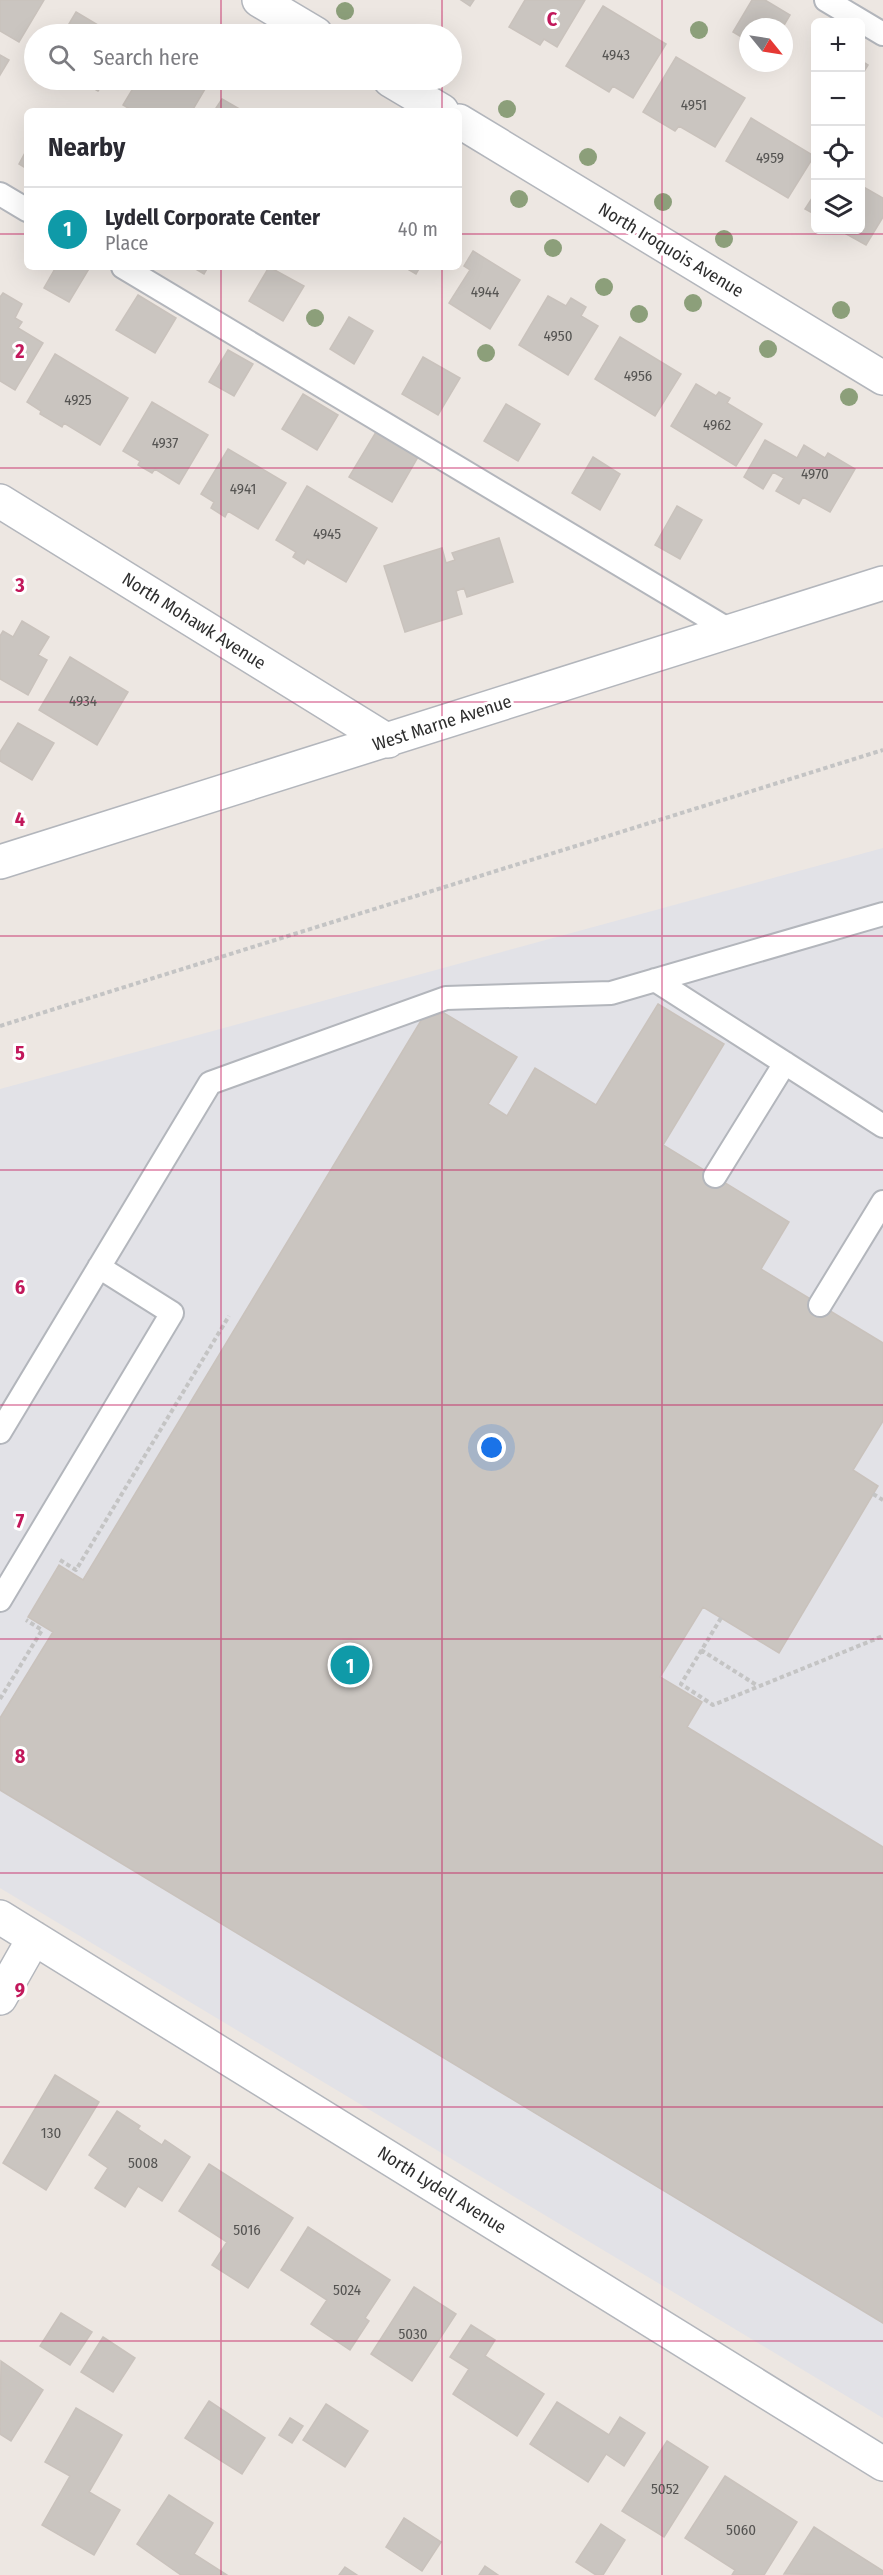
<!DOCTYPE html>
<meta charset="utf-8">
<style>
:root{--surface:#fff;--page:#f2f2f3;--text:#2b2b33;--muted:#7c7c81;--line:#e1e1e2;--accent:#568be6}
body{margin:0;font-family:"Fira Sans Condensed",sans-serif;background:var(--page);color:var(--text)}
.controls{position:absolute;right:18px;top:18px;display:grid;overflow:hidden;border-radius:9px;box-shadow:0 6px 24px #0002}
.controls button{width:54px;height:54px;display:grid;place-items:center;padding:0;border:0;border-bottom:2px solid var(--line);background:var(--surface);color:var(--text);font:30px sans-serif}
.compass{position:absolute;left:739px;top:18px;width:54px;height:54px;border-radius:50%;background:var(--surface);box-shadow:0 6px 24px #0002;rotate:120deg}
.you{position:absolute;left:492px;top:1448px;width:21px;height:21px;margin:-15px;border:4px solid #fff;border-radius:50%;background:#1a73e8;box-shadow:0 0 0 9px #1a73e833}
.badge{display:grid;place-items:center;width:39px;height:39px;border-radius:50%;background:var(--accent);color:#fff;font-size:20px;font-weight:700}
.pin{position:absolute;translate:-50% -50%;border:3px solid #fff;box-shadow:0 2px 6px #0006}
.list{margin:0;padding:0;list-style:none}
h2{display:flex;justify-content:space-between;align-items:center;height:78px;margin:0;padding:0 24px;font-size:26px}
h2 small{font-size:20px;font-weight:400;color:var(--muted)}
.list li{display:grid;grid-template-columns:39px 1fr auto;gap:18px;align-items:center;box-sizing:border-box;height:84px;padding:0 24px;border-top:2px solid var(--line)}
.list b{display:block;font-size:22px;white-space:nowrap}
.list p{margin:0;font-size:20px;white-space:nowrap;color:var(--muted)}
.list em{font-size:20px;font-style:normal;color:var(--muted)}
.icon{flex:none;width:33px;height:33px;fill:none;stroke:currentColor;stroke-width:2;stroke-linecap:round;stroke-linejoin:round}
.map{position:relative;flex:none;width:883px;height:2575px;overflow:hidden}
.search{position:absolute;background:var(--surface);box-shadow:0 6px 24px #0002;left:24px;top:24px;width:438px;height:66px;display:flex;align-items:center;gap:15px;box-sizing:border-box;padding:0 21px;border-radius:33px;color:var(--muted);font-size:22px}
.panel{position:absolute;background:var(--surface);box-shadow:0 6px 24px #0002;left:24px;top:108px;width:438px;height:162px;border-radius:9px}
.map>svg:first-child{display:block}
</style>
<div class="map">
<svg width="883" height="2575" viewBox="0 0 883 2575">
<rect width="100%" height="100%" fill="#ede7e2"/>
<path fill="#e2e2e7" d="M883 848V2418L0 1888V1089Z"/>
<path fill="#cac5c0" stroke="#c9c2bc" stroke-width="1.5" d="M0 0H44L19 42 0 31Z
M461 0H474L470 6Z
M525 0H585L557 47 544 39 540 45 509 27Z
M752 0H765L790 15 783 27H748V41L733 32Z
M603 6 666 44 633 98 613 86 609 92 566 66Z
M76 12 113 34H63Z
M0 55 9 60 0 75Z
M676 57 745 98 715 147 679 126 675 131 643 112Z
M860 60 868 65 860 78Z
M45 80H62L58 87Z
M79 80H105L98 91Z
M138 80H189L205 89 192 111H133L123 105Z
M222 99 243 111H214Z
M751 118 814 156 788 198 726 161Z
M27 149V169L19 164Z
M860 185 883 198V217L866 245 839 230H860Z
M816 192V215L805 209Z
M473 251 520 280 490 329 449 303 470 270 464 266Z
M56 267H90L69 302 44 288Z
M192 267H208L204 274Z
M269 267 304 286 283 321 249 301Z
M404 267H420L416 274Z
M3 293 22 304 15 318 22 322 18 328 43 343 15 390 0 381V297Z
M138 295 176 318 155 353 116 330Z
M548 296 566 306 571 298 586 307 581 316 598 326 568 375 519 345Z
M349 317 373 331 354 364 330 349Z
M620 337 681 374 655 416 595 379Z
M228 350 253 364 234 396 209 382Z
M55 354 128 398 100 445 64 423 62 427 40 414 41 411 27 402Z
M423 357 460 378 438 415 402 394Z
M696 384 716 396 719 392 730 398 727 403 762 424 736 466 671 426Z
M303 394 338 415 317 450 282 429Z
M152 402 208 435 179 484 155 469 152 473 138 465 140 461 123 451Z
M506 404 540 424 518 461 484 441Z
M376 432 418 457 392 502 349 477Z
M765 440 797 458 804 445 825 458 828 453 855 469 830 512 803 497 799 504 776 491 784 478 773 472 763 489 744 477Z
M228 449 286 483 258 529 228 511 225 517 211 508 214 502 201 494Z
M593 457 620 474 600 510 572 493Z
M307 486 377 528 346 582 307 559 304 564 293 557 296 552 276 540Z
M677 506 702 520 680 559 655 545Z
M499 538 513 582 467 597 464 588 456 591 462 614 405 632 384 566 442 548 446 563 455 560 452 553Z
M22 621 49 637 38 655 47 660 28 695 0 679V636L3 631 13 637Z
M70 657 128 692 97 745 39 710Z
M18 723 54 743 32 780 0 761V752Z
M658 1004 724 1044 663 1145 789 1222 761 1269 883 1343V1421L853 1470 878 1486 779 1653 703 1607 660 1677 702 1702 687 1727 883 1847V2323L0 1790V1718L53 1632 28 1617 59 1565 83 1580 422 1019 444 1013 517 1057 488 1104 507 1116 535 1068 596 1105Z
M55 2075 99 2102 46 2190 3 2163Z
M117 2111 140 2126 138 2129 162 2145 165 2140 190 2157 162 2201 138 2186 125 2207 95 2188 108 2168 89 2155Z
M209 2164 293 2218 248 2288 212 2265 227 2242 179 2211Z
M308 2227 390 2280 365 2318 369 2321 350 2350 311 2324 327 2300 281 2270Z
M414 2287 456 2314 412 2381 371 2354Z
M61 2313 92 2332 70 2365 40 2346Z
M471 2325 495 2340 485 2356 544 2394 517 2436 453 2394 469 2369 450 2357Z
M103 2337 135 2358 113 2392 81 2372Z
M1 2361 43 2390 11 2441 0 2434Z
M209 2401 265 2438 242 2474 185 2438Z
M557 2402 609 2435 620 2417 645 2433 624 2466 606 2454 588 2482 530 2444Z
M326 2404 368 2431 345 2467 303 2440Z
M76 2408 122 2435 89 2492 120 2510 94 2555 42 2525 70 2476 45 2462Z
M290 2418 303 2426 292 2443 279 2435Z
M667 2441 708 2467 664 2537 622 2511Z
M725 2476 797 2522 764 2575H732L735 2570 685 2538Z
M169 2495 213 2523 194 2554 227 2575H181L137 2544Z
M404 2518 441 2542 422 2571 386 2547Z
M601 2524 625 2540 603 2575H596L576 2562Z
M814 2527 883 2571V2575L784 2574Z
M485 2566 498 2575H479Z
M345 2567 357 2575H339Z"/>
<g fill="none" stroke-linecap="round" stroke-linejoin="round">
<g stroke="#b3b6bc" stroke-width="26">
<path id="service" d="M826 0 883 34
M0 194 27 210
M123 267 729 630
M655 980 883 1126
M715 1176 785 1063
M820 1305 883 1202
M0 1432 210 1083 446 998 611 993 883 914
M0 1600 172 1313 99 1267"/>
</g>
<g stroke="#b3b6bc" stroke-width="36">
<path id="minor" d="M259 0 316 34
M390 80 442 111
M459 121 883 378
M0 501 388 741
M0 862 883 583
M0 1917 883 2464
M0 1998 34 1938"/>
</g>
<path stroke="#c4c4c4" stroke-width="4" stroke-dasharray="4.5 3" stroke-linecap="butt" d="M0 1026 883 750
M873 1494 883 1500
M60 1560 76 1570 229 1316
M721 1618 681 1684 713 1705 883 1636
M701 1650 758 1686
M0 1699 42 1630 26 1620"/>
<use href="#service" stroke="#fff" stroke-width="22"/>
<use href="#minor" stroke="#fff" stroke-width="33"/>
</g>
<g fill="#8c9f7a">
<circle cx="345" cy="11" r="9"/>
<circle cx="699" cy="30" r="9"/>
<circle cx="507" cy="109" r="9"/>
<circle cx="588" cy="157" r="9"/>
<circle cx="519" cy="199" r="9"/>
<circle cx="663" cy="202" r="9"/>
<circle cx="724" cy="239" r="9"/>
<circle cx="553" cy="248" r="9"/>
<circle cx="604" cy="287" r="9"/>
<circle cx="693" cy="303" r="9"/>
<circle cx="841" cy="310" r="9"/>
<circle cx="639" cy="314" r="9"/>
<circle cx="315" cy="318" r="9"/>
<circle cx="768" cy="349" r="9"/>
<circle cx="486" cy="353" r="9"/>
<circle cx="849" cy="397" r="9"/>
</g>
<path fill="none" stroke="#c2185b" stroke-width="1.5" stroke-opacity="0.55" d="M221 0V34M442 0V34M662 0V2575M221 80V111M442 80V111M0 234H27M459 234H883M221 267V2575M442 267V2575M0 468H883M0 702H883M0 936H883M0 1170H883M0 1405H883M0 1639H883M0 1873H883M0 2107H883M0 2341H883"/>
<g text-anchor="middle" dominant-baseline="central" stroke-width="6" stroke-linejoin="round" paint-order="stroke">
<g font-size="15" fill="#555452">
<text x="616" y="55">4943</text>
<text x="694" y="105">4951</text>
<text x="770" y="158">4959</text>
<text x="485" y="292">4944</text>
<text x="558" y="336">4950</text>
<text x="638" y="376">4956</text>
<text x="78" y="400">4925</text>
<text x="717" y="425">4962</text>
<text x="165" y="443">4937</text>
<text x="815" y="474">4970</text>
<text x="243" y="489">4941</text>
<text x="327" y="534">4945</text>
<text x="83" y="701">4934</text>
<text x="51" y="2133">130</text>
<text x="143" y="2163">5008</text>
<text x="247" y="2230">5016</text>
<text x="347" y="2290">5024</text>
<text x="413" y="2334">5030</text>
<text x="665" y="2489">5052</text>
<text x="741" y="2530">5060</text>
</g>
<g font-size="18" fill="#2e2e2e" stroke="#fff">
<text transform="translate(671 250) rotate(31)">North Iroquois Avenue</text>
<text transform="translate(194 621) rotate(32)">North Mohawk Avenue</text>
<text transform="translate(442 723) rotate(-18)">West Marne Avenue</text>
<text transform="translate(442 2190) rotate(32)">North Lydell Avenue</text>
</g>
</g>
<g font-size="20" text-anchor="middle" font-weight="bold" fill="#c2185b" stroke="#fff" stroke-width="6" stroke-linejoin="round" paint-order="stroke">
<text x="552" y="26">C</text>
<text x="20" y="358">2</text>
<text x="20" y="592">3</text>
<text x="20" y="826">4</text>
<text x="20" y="1060">5</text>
<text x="20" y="1294">6</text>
<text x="20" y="1528">7</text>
<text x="20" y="1763">8</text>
<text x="20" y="1997">9</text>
</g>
</svg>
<div class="controls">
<button>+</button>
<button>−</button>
<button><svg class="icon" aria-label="locate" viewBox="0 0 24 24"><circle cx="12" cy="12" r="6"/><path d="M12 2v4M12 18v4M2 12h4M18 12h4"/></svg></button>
<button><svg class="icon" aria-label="layers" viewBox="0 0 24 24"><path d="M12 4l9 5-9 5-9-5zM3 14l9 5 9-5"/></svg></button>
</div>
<svg class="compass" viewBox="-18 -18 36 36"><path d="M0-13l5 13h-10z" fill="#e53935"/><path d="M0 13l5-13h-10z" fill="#7c7c81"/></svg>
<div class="you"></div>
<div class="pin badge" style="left:350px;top:1665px;background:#0f9aa8">1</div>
<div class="search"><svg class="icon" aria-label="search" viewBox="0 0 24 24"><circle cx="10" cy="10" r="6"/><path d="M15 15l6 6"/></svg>Search here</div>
<section class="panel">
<h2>Nearby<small></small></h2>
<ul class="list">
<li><span class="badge" style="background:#0f9aa8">1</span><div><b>Lydell Corporate Center</b><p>Place</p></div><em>40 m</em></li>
</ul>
</section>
</div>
